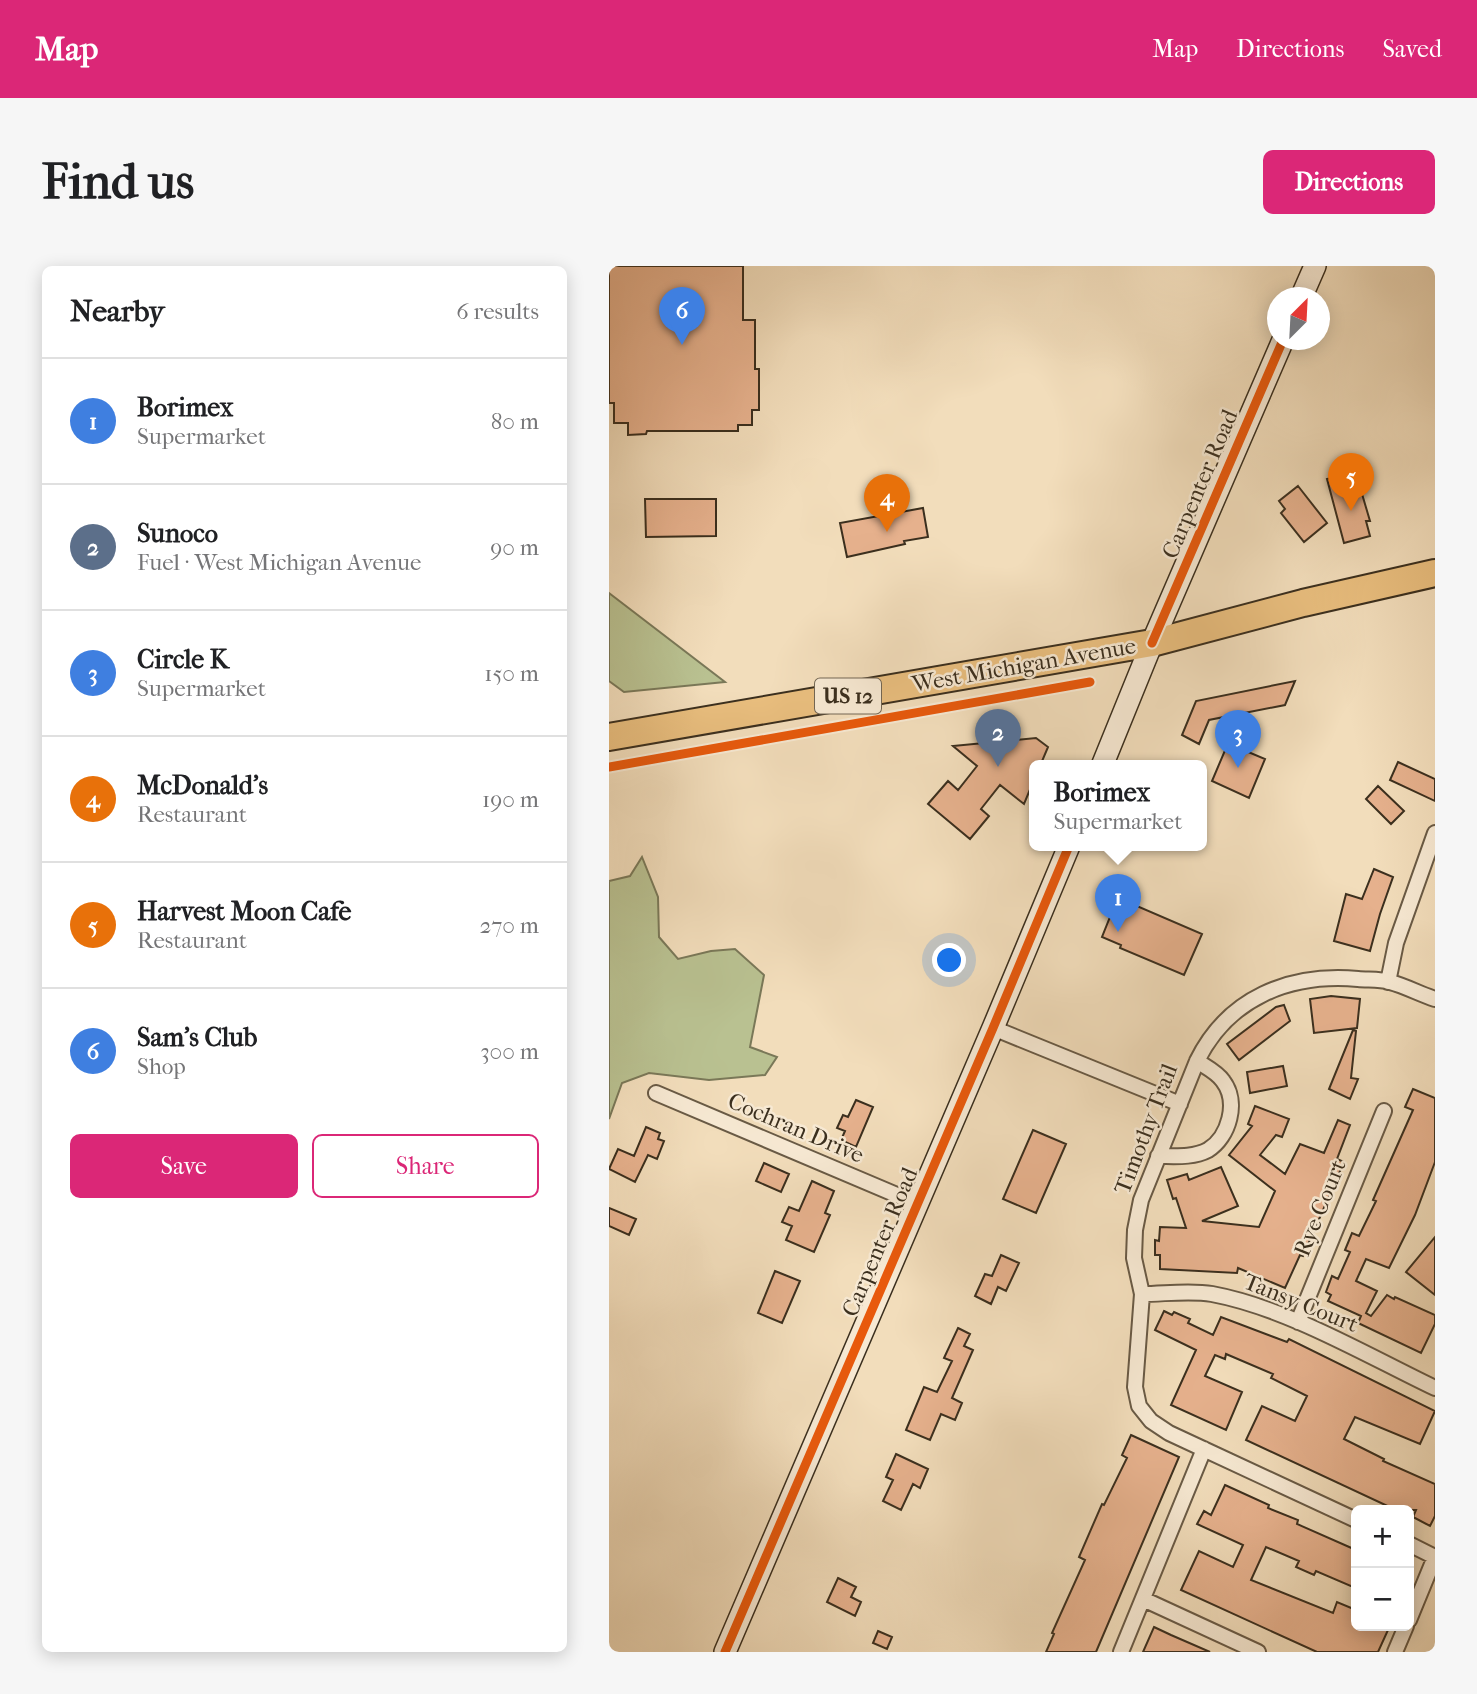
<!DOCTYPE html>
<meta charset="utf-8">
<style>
:root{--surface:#fff;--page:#f6f6f6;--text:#202124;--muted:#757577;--line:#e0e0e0;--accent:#db2777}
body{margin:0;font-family:"IM FELL French Canon",serif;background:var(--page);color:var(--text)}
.controls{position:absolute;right:21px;bottom:21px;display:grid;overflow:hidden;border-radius:10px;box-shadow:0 4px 18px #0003}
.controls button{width:63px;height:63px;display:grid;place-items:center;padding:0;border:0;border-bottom:2px solid var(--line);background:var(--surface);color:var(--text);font:35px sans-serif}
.compass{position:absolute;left:658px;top:21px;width:63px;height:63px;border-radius:50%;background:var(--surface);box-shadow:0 4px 18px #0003;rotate:24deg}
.you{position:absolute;left:341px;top:695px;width:24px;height:24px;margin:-18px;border:5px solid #fff;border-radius:50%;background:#1a73e8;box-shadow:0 0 0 10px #1a73e833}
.badge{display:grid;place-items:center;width:46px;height:46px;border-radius:50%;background:var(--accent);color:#fff;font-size:23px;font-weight:700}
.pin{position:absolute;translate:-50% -58px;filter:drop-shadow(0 2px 4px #0008)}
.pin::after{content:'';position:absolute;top:37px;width:24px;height:21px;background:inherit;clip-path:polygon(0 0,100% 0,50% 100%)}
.popup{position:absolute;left:420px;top:494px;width:178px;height:91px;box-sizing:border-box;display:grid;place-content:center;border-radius:10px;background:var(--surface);filter:drop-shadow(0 2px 5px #0005);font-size:23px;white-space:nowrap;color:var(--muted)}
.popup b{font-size:26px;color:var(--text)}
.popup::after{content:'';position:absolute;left:50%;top:100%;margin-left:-14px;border:14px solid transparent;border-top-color:var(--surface)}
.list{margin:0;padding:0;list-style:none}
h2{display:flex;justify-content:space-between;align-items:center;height:91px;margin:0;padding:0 28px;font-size:30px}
h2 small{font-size:23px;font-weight:400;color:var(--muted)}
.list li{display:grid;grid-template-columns:46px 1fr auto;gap:21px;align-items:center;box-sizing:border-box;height:126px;padding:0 28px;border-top:2px solid var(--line)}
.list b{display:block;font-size:26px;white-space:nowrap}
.list p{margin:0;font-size:23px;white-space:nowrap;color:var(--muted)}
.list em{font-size:23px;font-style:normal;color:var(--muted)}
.actions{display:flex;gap:14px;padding:21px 28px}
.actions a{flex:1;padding:16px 0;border:2px solid var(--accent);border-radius:10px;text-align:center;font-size:24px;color:var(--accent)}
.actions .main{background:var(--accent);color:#fff}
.map{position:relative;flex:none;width:826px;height:1386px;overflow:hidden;border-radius:10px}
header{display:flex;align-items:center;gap:42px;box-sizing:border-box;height:98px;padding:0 35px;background:var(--accent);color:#fff}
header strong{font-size:33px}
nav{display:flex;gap:38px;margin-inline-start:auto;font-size:24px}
.intro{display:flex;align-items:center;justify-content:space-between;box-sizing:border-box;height:168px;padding:0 42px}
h1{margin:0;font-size:49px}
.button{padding:18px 32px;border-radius:10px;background:var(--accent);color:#fff;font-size:24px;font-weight:700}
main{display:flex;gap:42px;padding:0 42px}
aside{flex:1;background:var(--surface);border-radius:10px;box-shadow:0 4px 18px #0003}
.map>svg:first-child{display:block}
</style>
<header>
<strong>Map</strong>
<nav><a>Map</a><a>Directions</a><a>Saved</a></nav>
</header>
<div class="intro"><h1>Find us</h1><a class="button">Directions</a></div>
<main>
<aside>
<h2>Nearby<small>6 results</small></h2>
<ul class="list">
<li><span class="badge" style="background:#3f7fe0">1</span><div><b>Borimex</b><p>Supermarket</p></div><em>80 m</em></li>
<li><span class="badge" style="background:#5c6f8a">2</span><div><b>Sunoco</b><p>Fuel · West Michigan Avenue</p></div><em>90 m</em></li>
<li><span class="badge" style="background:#3f7fe0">3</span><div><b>Circle K</b><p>Supermarket</p></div><em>150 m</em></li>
<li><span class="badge" style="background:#e8710a">4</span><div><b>McDonald's</b><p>Restaurant</p></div><em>190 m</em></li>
<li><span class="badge" style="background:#e8710a">5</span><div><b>Harvest Moon Cafe</b><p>Restaurant</p></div><em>270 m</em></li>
<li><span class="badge" style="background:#3f7fe0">6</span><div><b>Sam's Club</b><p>Shop</p></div><em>300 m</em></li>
</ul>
<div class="actions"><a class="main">Save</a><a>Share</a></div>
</aside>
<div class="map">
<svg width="826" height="1386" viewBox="0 0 826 1386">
<rect width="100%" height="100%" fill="#f2ddbb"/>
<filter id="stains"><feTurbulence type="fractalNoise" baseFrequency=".00286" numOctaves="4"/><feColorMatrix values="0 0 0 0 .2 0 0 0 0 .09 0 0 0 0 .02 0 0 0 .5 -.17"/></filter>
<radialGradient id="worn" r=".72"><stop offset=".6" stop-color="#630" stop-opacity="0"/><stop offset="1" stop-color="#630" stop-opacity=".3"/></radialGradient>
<path fill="#b9c191" stroke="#7a7858" stroke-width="2" d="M0 327 116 416 15 426 0 415Z
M33 591 49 631 50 671 69 693 102 685 126 683 155 709 141 781 168 791 156 809 100 814 40 807 13 817 0 853V615L21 610Z"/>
<path fill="#e6b18d" stroke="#3b2f1e" stroke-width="2" d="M0 0H134V54H146V103H150V144H143V159H129V165H38L37 168 19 169V157H5V137H0Z
M732 210 733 214 748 211 761 255H757L761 270 735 277 718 213Z
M689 220 718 257 695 276 672 247 676 243 670 235Z
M36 233H107V270L37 271Z
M314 242 319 271 295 275 296 278 238 291 231 257Z
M686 415 676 439 600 454 590 478 573 469 587 435Z
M427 472 439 481 431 500H425V514L415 538 391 519 372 543 380 550 361 573 319 538 339 515 349 524 368 500 344 480Z
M625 480 656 493 640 532 603 515 617 482Z
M789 496 826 513V535L781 514Z
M769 520 795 545 782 558 757 533Z
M765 603 784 611 771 648 761 685 725 675 737 628 753 633Z
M507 636 526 644 528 640 593 668 575 709 511 682 512 679 493 671Z
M722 730 751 733 748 762 705 767 701 733Z
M675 739 681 755 630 794 618 778 667 741Z
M744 764 747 765 742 812 749 813 741 833 720 823Z
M674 800 678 820 641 827 638 806Z
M804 823 826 832V896L806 949 780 1002 757 993 747 1015 768 1025 757 1047 762 1050 778 1029 785 1033 786 1031 826 1049V1058L812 1087 749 1057 752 1050 719 1035 722 1029 717 1026 723 1010 729 1013 741 986 736 984 743 967 750 970 767 935 764 934 804 844 796 841Z
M247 834 264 841 247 881 232 874 236 865 228 862 234 849 239 851Z
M646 840 680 853 673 871 667 869 651 889 676 908 691 878 715 887 729 854 741 859 728 893 735 896 694 990 691 989 676 1022 629 1002 628 1007 551 1003V989H546V974L550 975 551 961 577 962 567 932 564 933 558 914 578 908 580 914 612 901 629 940 593 955 650 961 666 925 620 889 643 860 639 858Z
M37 861 51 867 49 873 55 875 48 893 39 889 26 916 0 903 9 883 25 890Z
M424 864 457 878 427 947 394 933Z
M155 897 180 908 172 926 147 915Z
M203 915 225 925 216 947 221 949 205 986 177 974 183 960 173 956 180 941 190 945Z
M0 942 27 953 20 969 0 960Z
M826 971V1029L797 1006Z
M392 989 410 997 397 1025 389 1021 382 1038 366 1030 376 1008 383 1010Z
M166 1005 191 1015 173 1057 149 1047Z
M555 1045 563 1049 565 1046 581 1053 579 1057 604 1069 612 1051 678 1076 680 1073 826 1145 811 1178 746 1151 735 1173 775 1193 774 1195 826 1218V1250L821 1260 804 1251 807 1244H787L637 1174 653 1140 686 1155 698 1130 662 1112 664 1108 617 1088 616 1093 606 1089 596 1110 633 1126 617 1164 562 1139 587 1084 546 1064Z
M349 1062 361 1068 355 1080 364 1084 343 1132 353 1137 346 1154 332 1148 321 1174 297 1164 315 1121 328 1126 343 1095 335 1092Z
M522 1169 570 1191 487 1386H437L445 1368 443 1367 476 1294 470 1291 493 1238 495 1239 518 1192 513 1189Z
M287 1188 319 1203 311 1222 304 1218 292 1244 274 1235 284 1214 277 1211Z
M616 1219 660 1239 659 1242 689 1254 688 1258 747 1284V1313L744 1321 707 1305 705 1309 687 1301 690 1295 657 1281 642 1314 724 1347 728 1336 747 1344V1360H770L779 1364 769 1386H708L572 1324 590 1285 624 1301 634 1279 588 1258 595 1245 602 1249Z
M229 1312 247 1321 242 1331 252 1336 246 1350 218 1336Z
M545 1361 562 1369 601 1386H534Z
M269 1365 283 1371 278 1383 264 1377Z"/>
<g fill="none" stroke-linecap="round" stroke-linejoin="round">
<g stroke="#695a45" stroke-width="18">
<path id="street" d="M779 716 787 677 826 567
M384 762 571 838
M47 827 309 938
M549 890C565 890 584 892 599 884 620 871 630 836 614 815 608 806 597 801 588 795
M533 1028C555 1028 581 1024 603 1028 678 1042 757 1089 826 1122
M689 1056 775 845
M747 1254 560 1167 542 1155 530 1140 526 1121 533 1028 525 992 526 964 532 934 588 795C619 732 680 707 749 713 759 714 771 713 781 716 796 720 811 728 826 733
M800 1278 826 1291
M534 1333 649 1386
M800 1354 826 1291
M512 1386 595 1183
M786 1386 797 1360"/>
</g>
<g stroke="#3b2f1e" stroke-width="24">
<path id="secondary" d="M692 32 706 0
M493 500 543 377 674 74
M116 1386 384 762 460 580"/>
</g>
<g stroke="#3b2f1e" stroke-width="30">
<path id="highway" d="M0 471 543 377 694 337 826 307"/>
</g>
<use href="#street" stroke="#f7e9d3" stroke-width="14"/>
<use href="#secondary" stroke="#f7e9d3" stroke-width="21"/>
<use href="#highway" stroke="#e9be7e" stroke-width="26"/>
<g stroke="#f7e9d3" stroke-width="13">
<path id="cycleway" d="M543 377 674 74
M0 501 481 416
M116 1386 384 762 460 580"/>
</g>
<use href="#cycleway" stroke="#e8590c" stroke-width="9"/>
</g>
<g text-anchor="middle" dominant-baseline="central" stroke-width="5" stroke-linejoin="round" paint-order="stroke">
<rect fill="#f7e9d3" stroke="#736754" stroke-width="2" x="206" y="412.5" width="66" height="35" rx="5"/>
<g font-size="21" font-weight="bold" fill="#3b2f1e">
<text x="239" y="430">US 12</text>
</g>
<g font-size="23" fill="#3b2f1e" stroke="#f7e9d3">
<text transform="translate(591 218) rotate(-67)">Carpenter Road</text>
<text transform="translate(415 399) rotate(-10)">West Michigan Avenue</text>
<text transform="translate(187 862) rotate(23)">Cochran Drive</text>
<text transform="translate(537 863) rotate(-69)">Timothy Trail</text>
<text transform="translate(711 942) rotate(-68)">Rye Court</text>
<text transform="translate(271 976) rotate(-67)">Carpenter Road</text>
<text transform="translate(692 1037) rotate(22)">Tansy Court</text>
</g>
</g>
<rect width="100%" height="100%" filter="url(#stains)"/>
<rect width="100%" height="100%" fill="url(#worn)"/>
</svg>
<div class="controls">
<button>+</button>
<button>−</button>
</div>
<svg class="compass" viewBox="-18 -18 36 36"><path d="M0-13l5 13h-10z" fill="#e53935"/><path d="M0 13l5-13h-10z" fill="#757577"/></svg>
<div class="you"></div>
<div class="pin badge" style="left:509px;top:666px;background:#3f7fe0">1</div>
<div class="popup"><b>Borimex</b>Supermarket</div>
<div class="pin badge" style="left:389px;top:501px;background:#5c6f8a">2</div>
<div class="pin badge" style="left:629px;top:502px;background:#3f7fe0">3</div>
<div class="pin badge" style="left:278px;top:266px;background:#e8710a">4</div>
<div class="pin badge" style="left:742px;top:245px;background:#e8710a">5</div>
<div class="pin badge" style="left:73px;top:79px;background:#3f7fe0">6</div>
</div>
</main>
